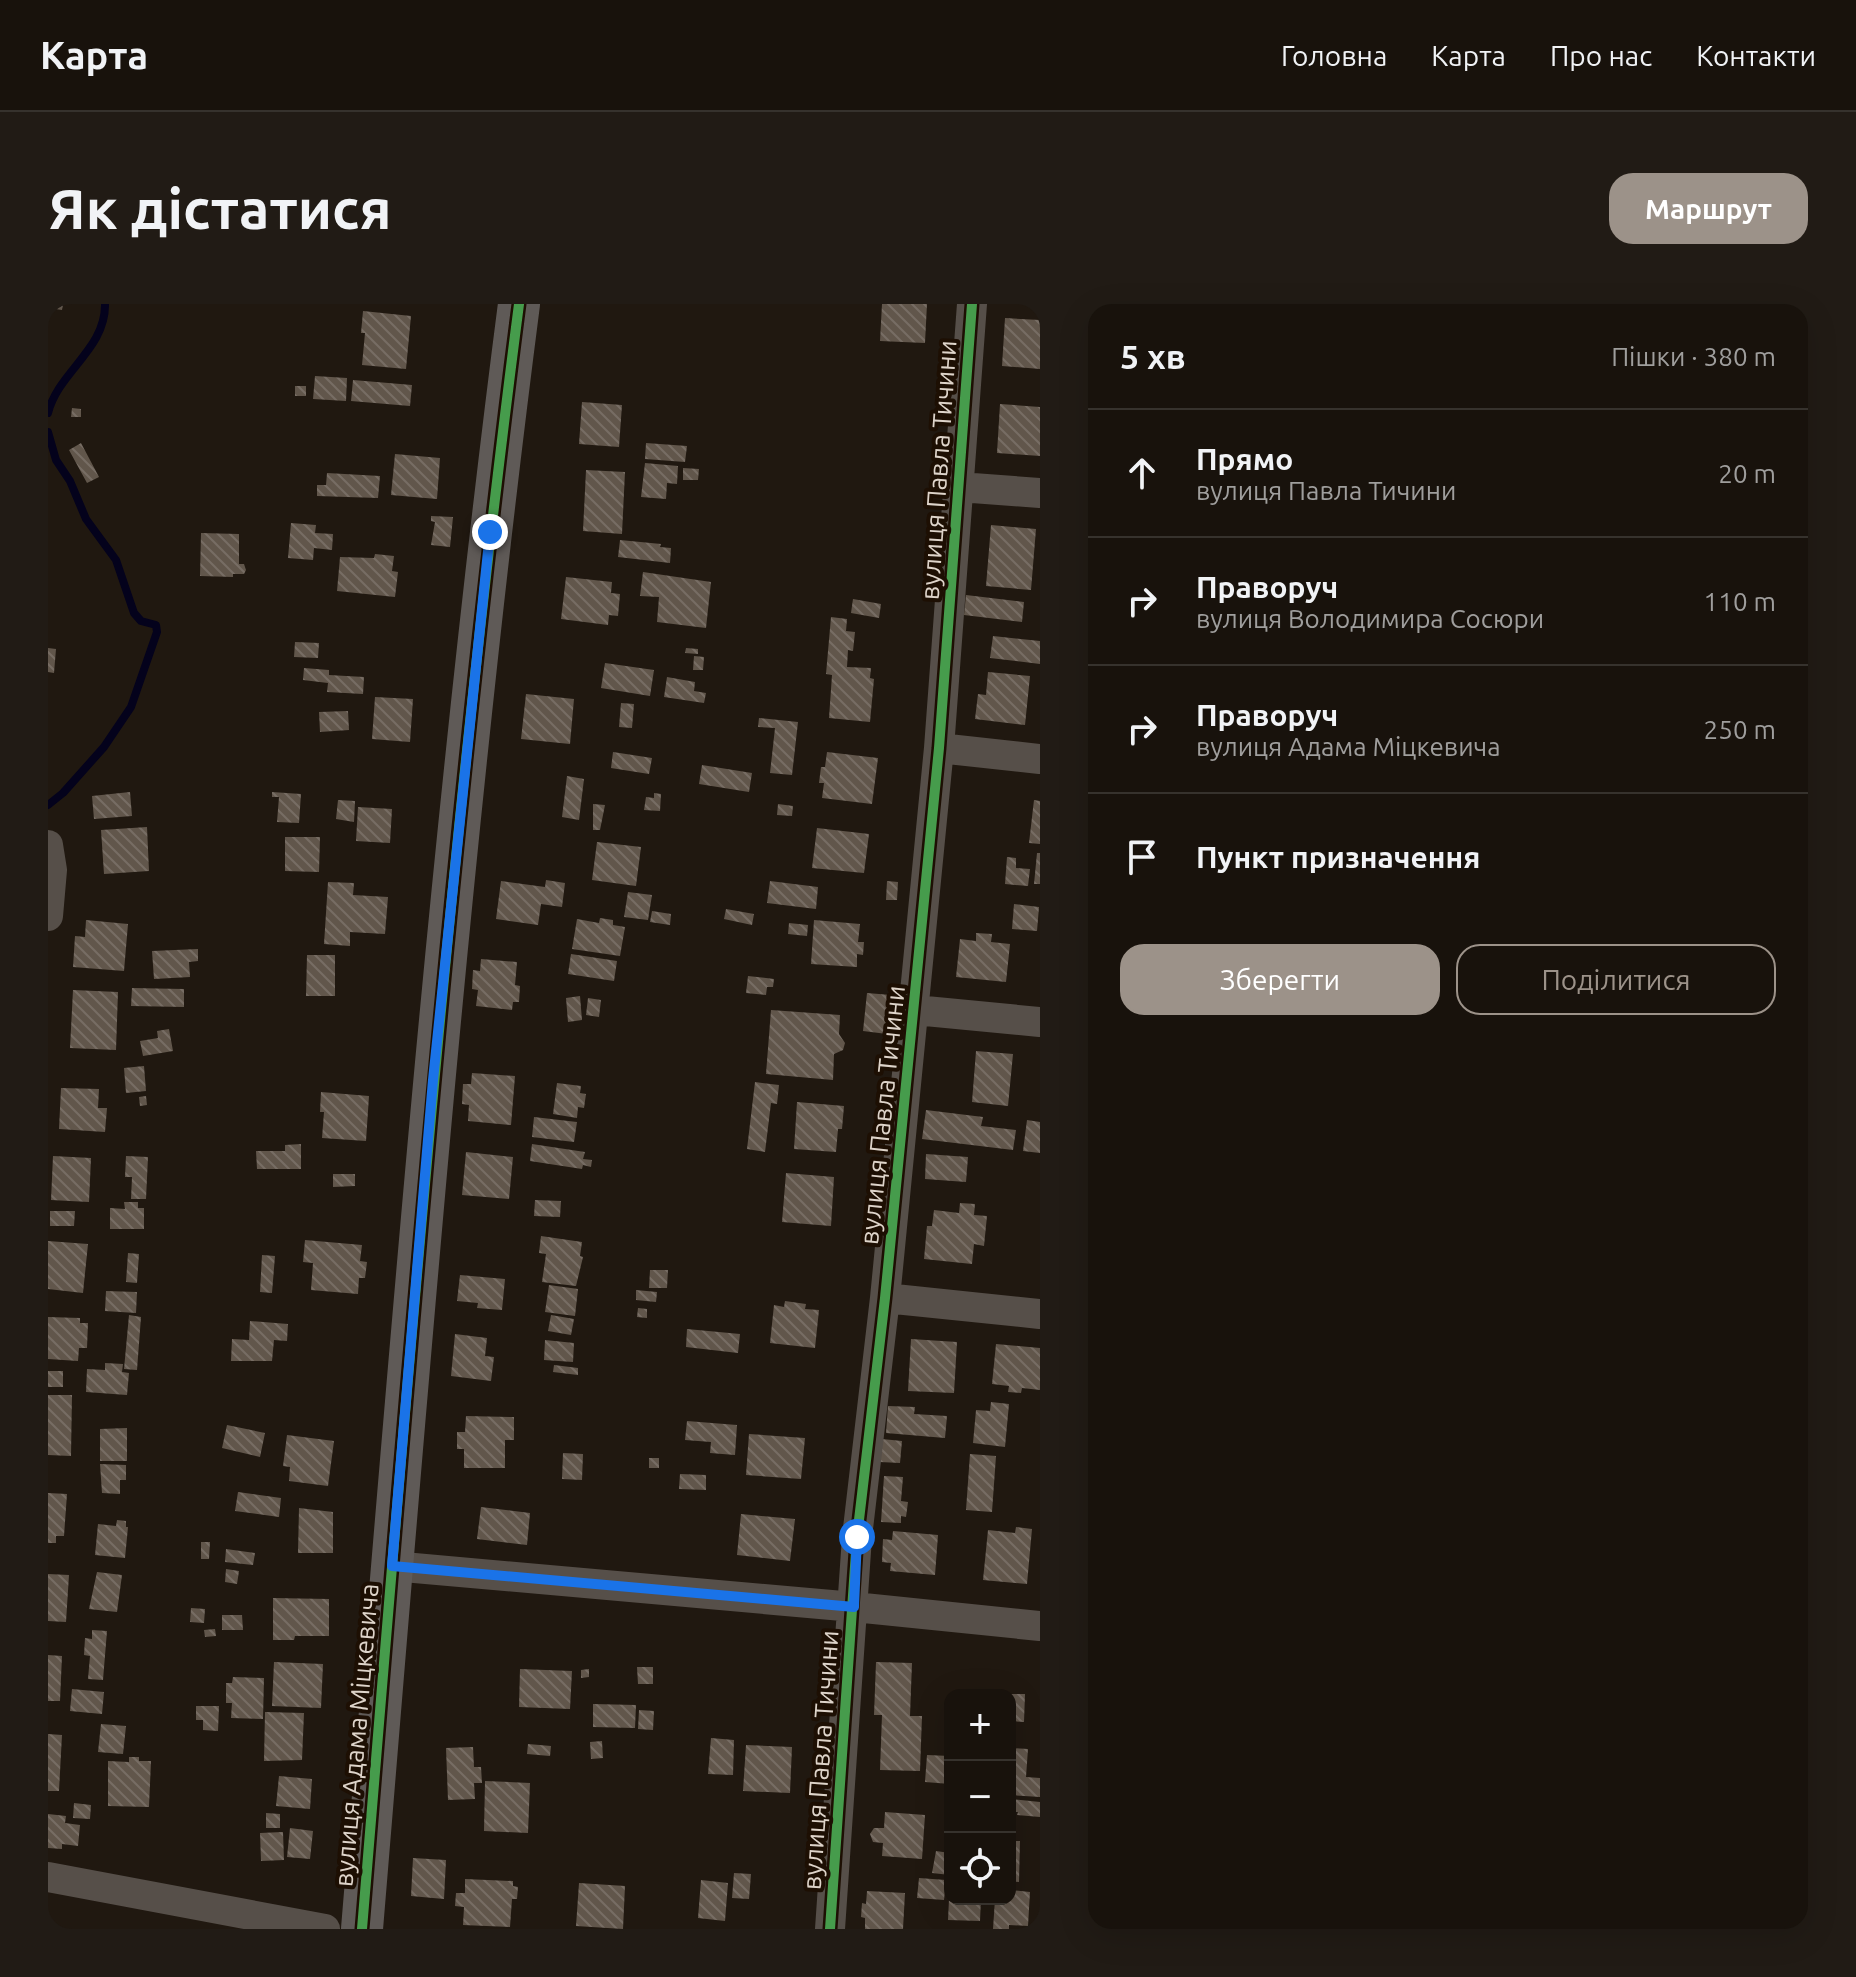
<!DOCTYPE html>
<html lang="uk">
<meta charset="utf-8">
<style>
:root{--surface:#18120c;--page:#211b15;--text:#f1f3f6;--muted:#9f9e9d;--line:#36322d;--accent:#9c9289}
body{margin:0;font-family:Ubuntu,sans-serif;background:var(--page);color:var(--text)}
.controls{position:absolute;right:24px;bottom:24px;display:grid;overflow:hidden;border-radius:16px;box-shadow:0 8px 32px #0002}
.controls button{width:72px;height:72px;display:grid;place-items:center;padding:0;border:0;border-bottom:2px solid var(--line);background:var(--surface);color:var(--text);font:40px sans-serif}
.stop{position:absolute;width:24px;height:24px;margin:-18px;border:6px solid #1a73e8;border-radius:50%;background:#fff}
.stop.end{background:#1a73e8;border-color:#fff;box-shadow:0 2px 8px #0008}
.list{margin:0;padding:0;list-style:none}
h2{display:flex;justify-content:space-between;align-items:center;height:104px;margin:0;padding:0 32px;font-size:34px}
h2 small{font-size:26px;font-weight:400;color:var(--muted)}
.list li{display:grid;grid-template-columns:52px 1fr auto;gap:24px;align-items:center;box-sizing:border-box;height:128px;padding:0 32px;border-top:2px solid var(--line)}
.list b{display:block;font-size:30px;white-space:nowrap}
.list p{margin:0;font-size:26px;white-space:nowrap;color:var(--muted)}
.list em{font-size:26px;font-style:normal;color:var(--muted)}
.actions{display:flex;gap:16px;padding:24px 32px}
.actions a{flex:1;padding:18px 0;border:2px solid var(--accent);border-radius:24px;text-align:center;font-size:28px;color:var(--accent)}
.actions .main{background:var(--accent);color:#fff}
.icon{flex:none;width:44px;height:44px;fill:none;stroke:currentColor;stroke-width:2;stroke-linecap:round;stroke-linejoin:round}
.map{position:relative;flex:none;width:992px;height:1625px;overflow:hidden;border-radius:24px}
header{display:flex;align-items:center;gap:48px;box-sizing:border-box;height:112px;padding:0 40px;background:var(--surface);border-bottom:2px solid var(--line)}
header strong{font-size:38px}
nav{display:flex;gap:44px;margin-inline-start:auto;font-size:28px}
.intro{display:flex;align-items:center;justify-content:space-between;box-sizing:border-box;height:192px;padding:0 48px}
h1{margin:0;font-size:56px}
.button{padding:20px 36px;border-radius:24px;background:var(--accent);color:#fff;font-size:28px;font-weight:700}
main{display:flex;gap:48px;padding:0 48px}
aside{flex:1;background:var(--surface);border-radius:24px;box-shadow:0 8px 32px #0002}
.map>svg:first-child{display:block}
</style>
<header>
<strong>Карта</strong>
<nav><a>Головна</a><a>Карта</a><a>Про нас</a><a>Контакти</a></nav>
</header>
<div class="intro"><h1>Як дістатися</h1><a class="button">Маршрут</a></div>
<main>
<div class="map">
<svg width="992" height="1625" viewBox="0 0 992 1625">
<defs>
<pattern id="building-back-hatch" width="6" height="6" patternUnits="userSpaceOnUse" patternTransform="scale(2)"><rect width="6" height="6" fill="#61564b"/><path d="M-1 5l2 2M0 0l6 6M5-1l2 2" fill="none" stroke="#776d64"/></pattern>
</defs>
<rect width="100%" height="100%" fill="#201810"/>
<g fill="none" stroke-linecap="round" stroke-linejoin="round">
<path stroke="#04021c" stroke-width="8" d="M0 109C10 68 58 45 57 0
M0 128 8 156 22 177 38 215 68 256 86 309 93 317 108 321 109 328 83 403 56 443 15 489 0 501"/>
</g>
<path fill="url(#building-back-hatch)" d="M2 0H15L14 6 1 4Z
M834 0H879L877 39 832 37Z
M315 7 363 12 358 65 314 61 317 29H313Z
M957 14 992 16V65L954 62Z
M267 72 299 74 298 97 265 95Z
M305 76 364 81 362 102 303 97Z
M247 82H258V92H247Z
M534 98 574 101 571 143 531 140Z
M952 100 992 103V152L949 149Z
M24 104 33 105V113H23Z
M33 139 51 173 39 179 21 146Z
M598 139 639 142 637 158 597 155Z
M347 150 392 154 389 195 343 191Z
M597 159 630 162 629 180 619 179 618 195 593 193Z
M635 164 651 165 650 176H635Z
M538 166 577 168 574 230 535 227Z
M279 169 332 172 330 194 269 192V181H278Z
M383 212 405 213 402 243 383 241 387 218 383 217Z
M243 219 268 221 267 229 285 230 284 246 266 244 265 256 240 254Z
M943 221 988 225 983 286 938 282Z
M153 229 191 230V260H196L198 266 196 270H185V273L152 272Z
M572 236 613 240 612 243 623 244 622 259 570 253Z
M327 250 346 252 344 267 350 268 347 293 289 287 292 253 326 254Z
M595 268 663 278 658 324 609 318 611 293 592 292Z
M518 273 564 278 563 289 572 290 570 312 561 311 560 321 513 315Z
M918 291 976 298 974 318 916 311Z
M805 295 833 300 831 314 803 309Z
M783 313 799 315 798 327 807 328 805 347 800 346 799 363 823 364 822 374 826 375 822 418 781 414 784 371 778 370Z
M945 332 992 337V360L942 354Z
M247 338 271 339 270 354 246 353Z
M0 344 8 345 6 369 0 368Z
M638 344 650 345V350L637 349Z
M646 352 656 353 655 366H645Z
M557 359 606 366 602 392 553 384Z
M256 364 281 366V371L316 373 315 390 279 388 280 379 255 376Z
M940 368 982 372 977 421 927 415 930 390 938 391Z
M619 373 647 378 646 387 658 389 656 399 616 393Z
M478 390 526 395 522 440 473 435Z
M327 393 365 395 362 438 324 435Z
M573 399 586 400 584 424 571 423Z
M300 407 301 426 272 428 271 408Z
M711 414 750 418 744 471 722 469 727 424 710 423Z
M565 448 604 454 601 470 563 464Z
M779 448 830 454 824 500 774 494 776 479H771L773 463H777Z
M654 461 704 469 701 488 651 480Z
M519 472 536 475 531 516 514 513Z
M82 488 84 512 46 515 44 492Z
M224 488 253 490 251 519 229 518 231 493H224Z
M606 489 613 490 612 507 596 506 598 493 606 494Z
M290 496 307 497 306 518 288 515Z
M986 496 992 497V540L981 539Z
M545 500 557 501 552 526H545Z
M730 500 745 502 744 512 729 511Z
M310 503 344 505 342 539 308 537Z
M99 523 101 567 56 570 53 526Z
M769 524 821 530 816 569 764 564Z
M237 533H272L271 568 237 567Z
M549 538 593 543 588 582 544 576Z
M989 549H992V580H986Z
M959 553 968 554V564L982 565 980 582 957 580Z
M498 576 517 579 514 603 493 600 490 621 448 615 453 577 497 583Z
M722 577 770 583 768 605 719 599Z
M839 577 850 578 849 596H838Z
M280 578 306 579 305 591 340 593 337 630 302 628V642L276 640Z
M580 588 604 591 600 616 576 613Z
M966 600 991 603 989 627 964 625Z
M678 605 706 610 704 621 676 615Z
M604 607 623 610 622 621 602 618Z
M552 614 565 616V621L577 623 572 652 524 645 529 615 551 619Z
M38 616 80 620 76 667 25 663 27 632 37 633Z
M766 616 812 620 810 638H816L815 651 809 650V663L763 660Z
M741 619 760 621 759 632 740 630Z
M928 629 944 630 943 638 962 640 958 678 908 673 912 635 928 637Z
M150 645V657L141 658 142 673 106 675 104 647Z
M523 650 569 657 566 677 520 670Z
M259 651H287V692H258Z
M433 655 469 658 467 681 472 682 471 698H465L464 706 428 702 430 686 424 685 425 666 432 667Z
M700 672 726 675 725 683H719L718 691 698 689Z
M84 684 136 685V703L83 702Z
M25 686 70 688 68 746 22 744Z
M819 689 843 691 839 730 815 727Z
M532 692 534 716 520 718 518 694Z
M540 694 553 696 551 713 538 711Z
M723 706 792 711 791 730 797 739 795 746 786 750 785 776 718 770Z
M121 725 125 747 95 752 92 737 110 734 109 727Z
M928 747 965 750 960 802 924 798Z
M96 762 98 787 78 789 76 764Z
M424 769 467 772 463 821 420 817 421 801 414 800 415 780H423Z
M707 778 731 781 729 800 723 799 717 848 699 845Z
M509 779 533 782 532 789 538 790 536 804 530 803 529 814 505 810Z
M13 784 51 785 50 804H59L57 828 11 825Z
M273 788 321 792 318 837 274 834 276 808H272Z
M98 792 99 801 92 802 91 793Z
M749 798 796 802 794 825H790L788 848 746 845Z
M878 806 935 813 933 822 968 826 965 846 874 835Z
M486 813 529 818 526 838 484 833Z
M979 816 992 818V849L975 847Z
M253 840V865H209L208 847H237V841Z
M484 840 537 848 535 855 544 856 543 863 535 861 534 865 482 857Z
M418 848 465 853 461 895 414 891Z
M878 850 920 853 918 878 877 875Z
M5 852 43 854 41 898 3 896Z
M78 852 100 853 98 895H83L84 873H77Z
M738 869 786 873 783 922 734 918Z
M285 870H307V882L285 883Z
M487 896 513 897 512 913 486 912Z
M76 898H90V904H96V925H62V904L77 905Z
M912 899 927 900 926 911 939 912 936 942 926 940 924 960 876 955 879 922H884L886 906 911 909Z
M2 907H27L26 922H2Z
M493 932 534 938 532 952 535 953 528 982 494 978 498 950 491 949Z
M257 936 314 941 312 957 319 958 317 974H311L310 990 263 986 265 959 255 958Z
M0 937 40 940 35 989 0 985Z
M80 949 91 950 89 979 78 978Z
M214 951 227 952 224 989 212 988Z
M602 966H620L619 984H601Z
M412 971 457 975 454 1006 429 1004 430 999 409 997Z
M501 981 530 985 527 1012 497 1008Z
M588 986 609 988 608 998 588 996Z
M58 987 89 988 88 1009 57 1007Z
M737 997 758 1000 757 1005 771 1006 767 1044 722 1039 726 1001 736 1003Z
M590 1004 599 1005V1014L589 1013Z
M81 1011 93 1013 89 1066 76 1065Z
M503 1011 526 1015 523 1031 500 1027Z
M0 1013 32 1014V1019H40L39 1044H31L30 1057 0 1055Z
M202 1017 240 1020 239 1037 226 1036 224 1057H183L184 1035 201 1036Z
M639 1025 692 1030 690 1049 638 1043Z
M407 1030 439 1034 437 1052 446 1053 443 1077 403 1072Z
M863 1035 909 1038 906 1089 860 1087Z
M497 1036 526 1039 525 1058 496 1056Z
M948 1040 992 1044V1086L974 1084 973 1089 960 1088 961 1082 944 1080Z
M57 1059 75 1060 74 1068 81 1069 79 1091 38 1088 39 1065 57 1066Z
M506 1061 530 1064V1071L505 1068Z
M0 1067H15V1083H0Z
M0 1091H24L23 1152 0 1151Z
M943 1098 961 1100 957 1143 925 1139 928 1106 942 1107Z
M840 1102 867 1103 866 1110 899 1112 897 1134 838 1129Z
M418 1112 466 1113V1136H457V1164H416V1145H409V1128H417Z
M639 1117 689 1121 687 1151 662 1149 663 1138 637 1136Z
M179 1121 217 1129 212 1153 174 1144Z
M79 1124V1157H52V1125Z
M701 1130 757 1134 753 1175 698 1171Z
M239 1131 286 1137 280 1182 241 1177 242 1163 235 1162Z
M834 1135 854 1137 852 1159 832 1158Z
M515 1149 535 1150 534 1176 514 1175Z
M922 1150 948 1152 944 1208 918 1206Z
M601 1154H611V1164H601Z
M52 1160 78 1161V1176H72V1190L54 1189Z
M632 1170 658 1171V1186L631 1185Z
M836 1172 855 1173 853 1197 860 1198 858 1213 853 1212V1219L833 1218Z
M190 1188 233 1194 231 1213 187 1207Z
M0 1189 19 1190 16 1232H8V1239H0Z
M433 1203 482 1209 479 1241 429 1235Z
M251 1204 285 1208V1249H250Z
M693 1210 747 1215 742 1257 689 1251Z
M69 1216 78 1217V1223H80L77 1254 47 1251 50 1220 68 1222Z
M968 1223 984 1225 979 1280 935 1276 940 1226 967 1229Z
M845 1227 890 1231 887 1271 842 1267 843 1259 834 1258 835 1235 844 1236Z
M153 1238H162L161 1255H153Z
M178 1245 207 1249 205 1261 177 1258Z
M178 1265 191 1267 189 1280 177 1278Z
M49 1268 74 1271 69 1308 41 1305Z
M0 1270 21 1271 18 1318 0 1317Z
M225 1294 281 1295V1332H247L246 1336H225Z
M143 1304 157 1305 156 1319 142 1318Z
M174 1311H194L195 1326H174Z
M167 1325 168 1332 157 1333 156 1326Z
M44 1326 59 1327 55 1376 40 1375 42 1352 36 1351 37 1334 44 1335Z
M0 1351 14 1352 12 1397H0Z
M226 1358 275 1360 273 1404 224 1402Z
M828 1358 864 1359 862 1412H874L872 1467 832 1466 834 1411H826Z
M589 1363H605V1380H590Z
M472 1365 524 1367 522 1405 471 1403Z
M541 1365V1373L533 1374V1366Z
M185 1373 216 1374 215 1415 183 1414 184 1399H178V1379H184Z
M24 1385 56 1388 54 1410 22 1407Z
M962 1390H977L976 1418 962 1417Z
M545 1400 588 1401 587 1424 545 1423Z
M148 1402H171L170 1427 155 1426V1416H148Z
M591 1406 606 1407 605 1426 590 1425Z
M217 1408 256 1409 254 1456 216 1457Z
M53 1420 78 1422 75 1450 50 1448Z
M0 1430 14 1431 11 1487H0Z
M663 1434 686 1436 685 1471 660 1470Z
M554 1437 555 1454 543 1455 542 1438Z
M480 1440 503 1442 502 1452 479 1450Z
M698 1441 744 1443 742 1489 695 1487Z
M425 1443 426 1463H433L434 1479H426L427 1495 400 1496 398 1444Z
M962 1444 980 1445 978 1473 992 1474V1493L962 1491Z
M879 1451 902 1452V1480L877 1478Z
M81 1453H91V1457H103L101 1503 60 1502V1457L81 1458Z
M231 1472 264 1475 262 1505 228 1502Z
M437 1477 482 1479 480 1529 436 1527Z
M962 1495 992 1498V1513L969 1511 970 1508 962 1507Z
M26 1499 43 1501 42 1515 25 1514Z
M837 1508 877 1511 874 1555 834 1552 835 1539 825 1538 822 1530 826 1524H836Z
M218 1509 232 1510V1524H218Z
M0 1510 18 1512 17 1519 32 1521 30 1542 14 1540V1545L0 1544Z
M242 1524 265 1527 262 1555 239 1553Z
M235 1528 236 1556 213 1557 212 1529Z
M962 1537H972L971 1578 962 1577Z
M888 1547 902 1549V1571L884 1569Z
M365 1554 398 1556 396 1595 363 1592Z
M686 1569 703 1570 701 1595 684 1594Z
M871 1574 898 1576 896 1596 869 1594Z
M417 1575 465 1577V1582L470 1583 469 1595H464L462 1623 415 1621 416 1603 407 1602 408 1589H417Z
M653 1576 680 1579 677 1617 650 1614Z
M531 1579 577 1582 575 1625 528 1622Z
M962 1586 982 1588 980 1622 961 1621V1625H945L947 1595H962Z
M819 1587 857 1589 855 1625H817V1614L813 1613 814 1599 818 1600Z
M901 1595H933L932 1617 900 1616Z"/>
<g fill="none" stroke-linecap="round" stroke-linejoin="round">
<path stroke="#564f49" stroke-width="30" d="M911 183 992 189
M891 444 992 455
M0 541 4 566 0 612
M867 706 992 718
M837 994 992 1010
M344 1262 806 1303 992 1322
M0 1573 277 1625
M782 1625 809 1233 837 994 891 444 924 0"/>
<path stroke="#5f5a57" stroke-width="42" d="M314 1625C359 1083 401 540 471 0"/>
<g stroke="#1d0f03" stroke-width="15">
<path id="cycleway" d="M314 1625C359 1083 401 540 471 0
M782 1625 809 1233 837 994 891 444 924 0"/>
</g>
<use href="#cycleway" stroke="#469c4c" stroke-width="10"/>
</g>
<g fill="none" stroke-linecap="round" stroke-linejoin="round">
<path stroke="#1a73e8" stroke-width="10" d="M442 228 385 776 344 1262 806 1303 809 1233"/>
</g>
<g text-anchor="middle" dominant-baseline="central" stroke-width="8" stroke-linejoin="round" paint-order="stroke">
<g font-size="26" fill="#ded4ca" stroke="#1d0f03">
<text transform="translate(890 166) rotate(-86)">вулиця Павла Тичини</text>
<text transform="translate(834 811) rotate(-84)">вулиця Павла Тичини</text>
<text transform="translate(308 1431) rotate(-85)">вулиця Адама Міцкевича</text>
<text transform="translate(772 1456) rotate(-86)">вулиця Павла Тичини</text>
</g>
</g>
</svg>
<div class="controls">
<button>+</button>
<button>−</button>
<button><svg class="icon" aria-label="locate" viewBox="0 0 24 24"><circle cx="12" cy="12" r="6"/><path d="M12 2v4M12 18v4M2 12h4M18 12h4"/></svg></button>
</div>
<div class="stop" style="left:809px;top:1233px"></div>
<div class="stop end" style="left:442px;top:228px"></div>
</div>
<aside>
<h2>5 хв<small>Пішки · 380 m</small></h2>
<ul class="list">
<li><svg class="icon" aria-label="ahead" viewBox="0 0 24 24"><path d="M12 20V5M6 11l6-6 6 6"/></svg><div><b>Прямо</b><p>вулиця Павла Тичини</p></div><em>20 m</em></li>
<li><svg class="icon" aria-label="right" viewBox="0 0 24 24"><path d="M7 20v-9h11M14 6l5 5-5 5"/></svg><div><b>Праворуч</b><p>вулиця Володимира Сосюри</p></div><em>110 m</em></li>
<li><svg class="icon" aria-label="right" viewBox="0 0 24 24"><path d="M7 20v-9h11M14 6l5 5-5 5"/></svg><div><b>Праворуч</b><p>вулиця Адама Міцкевича</p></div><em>250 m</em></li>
<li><svg class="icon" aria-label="arrive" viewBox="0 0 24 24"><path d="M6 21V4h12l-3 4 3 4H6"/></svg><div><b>Пункт призначення</b></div></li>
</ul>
<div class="actions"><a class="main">Зберегти</a><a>Поділитися</a></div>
</aside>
</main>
